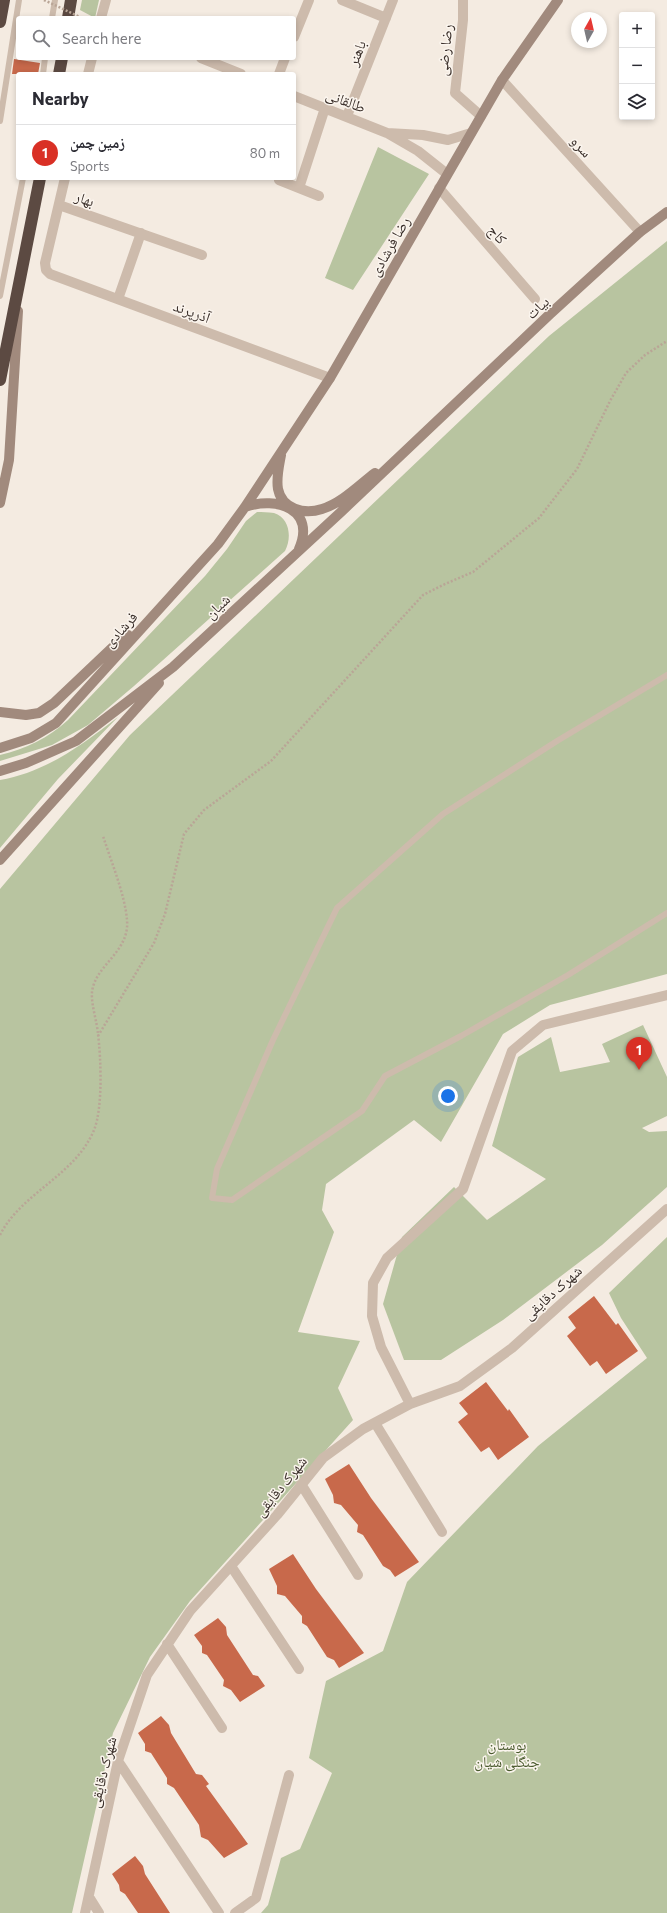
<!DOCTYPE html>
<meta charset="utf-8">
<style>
:root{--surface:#fff;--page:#f2f2f3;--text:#2b2b33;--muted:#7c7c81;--line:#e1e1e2;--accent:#d93025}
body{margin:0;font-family:Commissioner,"Noto Naskh Arabic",sans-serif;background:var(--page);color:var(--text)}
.controls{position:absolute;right:12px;top:12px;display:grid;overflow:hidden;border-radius:4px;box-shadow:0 2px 6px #0003}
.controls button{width:36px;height:36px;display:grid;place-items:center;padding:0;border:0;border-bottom:1px solid var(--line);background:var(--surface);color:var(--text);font:20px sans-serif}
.compass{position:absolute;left:571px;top:12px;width:36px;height:36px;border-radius:50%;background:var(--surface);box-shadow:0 2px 6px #0003;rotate:8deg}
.you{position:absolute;left:448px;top:1096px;width:14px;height:14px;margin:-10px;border:3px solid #fff;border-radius:50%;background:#1a73e8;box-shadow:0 0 0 6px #1a73e833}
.badge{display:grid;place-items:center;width:26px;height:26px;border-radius:50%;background:var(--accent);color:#fff;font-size:13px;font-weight:700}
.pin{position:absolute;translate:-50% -33px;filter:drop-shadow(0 1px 2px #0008)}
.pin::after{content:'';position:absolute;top:21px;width:14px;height:12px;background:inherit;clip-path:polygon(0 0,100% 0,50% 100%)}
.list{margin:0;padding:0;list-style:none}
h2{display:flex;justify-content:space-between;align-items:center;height:52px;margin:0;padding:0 16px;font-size:17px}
h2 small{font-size:13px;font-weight:400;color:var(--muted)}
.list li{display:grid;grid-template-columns:26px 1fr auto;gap:12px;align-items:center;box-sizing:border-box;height:56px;padding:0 16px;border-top:1px solid var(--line)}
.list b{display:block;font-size:15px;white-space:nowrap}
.list p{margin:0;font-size:13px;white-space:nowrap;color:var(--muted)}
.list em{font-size:13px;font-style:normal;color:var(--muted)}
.icon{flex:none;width:22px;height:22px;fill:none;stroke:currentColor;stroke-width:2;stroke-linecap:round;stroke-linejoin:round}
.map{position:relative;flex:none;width:667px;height:1913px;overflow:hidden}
.search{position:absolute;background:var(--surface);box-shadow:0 2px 6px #0003;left:16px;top:16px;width:280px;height:44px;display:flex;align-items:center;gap:10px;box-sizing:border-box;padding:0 14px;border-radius:4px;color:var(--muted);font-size:15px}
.panel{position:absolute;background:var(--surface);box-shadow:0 2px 6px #0003;left:16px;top:72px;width:280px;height:108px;border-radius:4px}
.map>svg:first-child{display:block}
</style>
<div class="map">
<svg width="667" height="1913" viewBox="0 0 667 1913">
<rect width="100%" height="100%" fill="#f4ebe1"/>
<path fill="#b8c4a0" d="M82 0H99L95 18 80 10Z
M378 147 429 174 353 290 325 278Z
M667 241V974L550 1005 503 1034 441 1142 414 1120 326 1184 322 1210 334 1232 298 1332 360 1341 338 1388 353 1420 190 1601 150 1657 113 1733 72 1913H0V889L130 735 549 336Z
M257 512C262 512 268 512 274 513 290 518 292 538 285 551L134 686 88 725 52 745 0 761V755C26 749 48 738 68 720L205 576 227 549 246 521Z
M118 717 58 779 0 848V780C46 772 82 745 118 717Z
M643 1025 667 1077V1116L642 1128 649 1132 667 1131V1187L602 1245 503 1320 441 1360H404L383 1304 402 1237 454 1187 487 1220 546 1179 492 1146 518 1057 551 1037 560 1072 610 1062 602 1044Z
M667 1237V1913H261L268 1905 281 1858 300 1849 332 1773 309 1758 326 1681 383 1651 407 1582 538 1446 647 1358 621 1318 609 1293Z"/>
<path fill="#c8694b" d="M14 59 40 63 38 74H12Z
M594 1296 616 1325 618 1323 638 1351 606 1374 597 1361 590 1366 567 1336 576 1328 568 1317Z
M486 1382 508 1411 509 1409 529 1437 498 1460 489 1447 481 1452 458 1422 468 1414 459 1403Z
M349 1464 371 1498 419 1562 395 1577 390 1570 383 1566 363 1535 357 1532 358 1525 341 1505 334 1503 333 1495 325 1479Z
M293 1554 316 1589 364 1653 339 1668 334 1660 327 1657 307 1626 302 1623V1616L285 1596 277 1594V1586L269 1569Z
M218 1618 226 1627 227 1635 253 1675 258 1676 265 1686 240 1702 231 1690 223 1686 224 1680 207 1655 202 1653V1646L194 1635Z
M161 1716 169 1725 171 1733 196 1774 202 1775 209 1784 206 1786 248 1844 224 1858 208 1840 201 1837 199 1825 174 1788 167 1784V1778L151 1753 145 1751V1744L138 1733Z
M135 1856 143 1866 145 1874 170 1913H138L125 1894 120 1891 119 1885 112 1874Z"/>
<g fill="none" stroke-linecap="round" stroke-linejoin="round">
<path stroke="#b9a596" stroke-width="2.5" stroke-dasharray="2 2" stroke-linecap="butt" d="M98 1036 154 943 165 914 184 834 204 810 271 761 423 595 445 584 473 572 539 518 577 469 610 401 626 373 645 355 667 341
M0 1235C22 1192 75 1176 94 1130 103 1108 101 1058 98 1034 97 1021 91 1005 92 992 95 965 130 952 127 920 125 895 111 861 103 836"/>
<path stroke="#cdbbac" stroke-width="6" d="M52 18 55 0
M43 74 45 58
M0 121 19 0
M0 296 23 178
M667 675 557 741 443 814 337 908 273 1040 217 1169 212 1198 232 1200 362 1111 385 1076 461 1036 568 975 667 913"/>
<path stroke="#cdbbac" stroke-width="10" d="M342 0 386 18
M463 0V20L455 93 481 116
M101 18 106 0
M294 37 309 0
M201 58 241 74
M88 74 92 58
M279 74 285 58
M502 80 640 232
M294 96 387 133
M347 116 393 0
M447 174 418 151 387 133 423 135 448 140 471 133
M65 178 45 263 46 270 50 274 330 378
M279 180 319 196
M299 188 325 108
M439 188 535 299
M59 205 202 255
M118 299 141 233
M410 1404 381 1347 372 1316 373 1283 387 1258 463 1189 512 1051 543 1025 667 995
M375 1423 442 1532
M301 1484 358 1575
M231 1566 299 1669
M167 1644 222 1728
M118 1761 219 1913
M89 1897 99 1913
M85 1913 118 1761 147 1675 190 1611 277 1515 323 1458 363 1429 410 1404 460 1386 512 1348 667 1209
M235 1913 256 1898 289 1775"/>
<path stroke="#a18a7d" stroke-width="10" d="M281 455C279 466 276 478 278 489 282 509 304 515 322 509 342 503 359 485 375 473
M0 503 9 460 18 311
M245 507C277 496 316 509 299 549
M0 712 26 715 39 713 54 703 112 648 128 635
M0 748 31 738 56 723 218 544 245 507 330 378 502 80 558 0
M0 771 26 763 76 741 173 667 342 511 550 314 640 232 667 212
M0 860 159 683"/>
<path stroke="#5c4a42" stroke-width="12" d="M68 18 71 0
M0 22 4 0
M59 74 62 58
M0 380 40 178"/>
<path stroke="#b9a596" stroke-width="2.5" stroke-dasharray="2 2" stroke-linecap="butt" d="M44 0 82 18"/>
</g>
<g text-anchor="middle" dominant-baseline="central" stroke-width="3" stroke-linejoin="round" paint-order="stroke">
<g font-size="15" fill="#3b302b" stroke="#fbf5ee">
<text transform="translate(444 50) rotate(-84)">رضا رضی</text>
<text transform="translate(356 53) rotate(-69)">باهنر</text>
<text transform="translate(346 100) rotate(21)">طالقانی</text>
<text transform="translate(582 146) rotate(48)">سرو</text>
<text transform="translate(85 198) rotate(19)">بهار</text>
<text transform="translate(498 234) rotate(49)">کاج</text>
<text transform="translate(389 246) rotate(-60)">رضا فرشادی</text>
<text transform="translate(537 307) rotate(-43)">بیات</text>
<text transform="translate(192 311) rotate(20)">آذرپرند</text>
<text transform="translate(217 606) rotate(-43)">شیان</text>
<text transform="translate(120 629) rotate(-48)">فرشادی</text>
<text transform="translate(552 1292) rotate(-42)">شهرک دقایقی</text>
<text transform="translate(280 1486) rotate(-51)">شهرک دقایقی</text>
<text transform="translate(102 1772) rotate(-76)">شهرک دقایقی</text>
</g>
<g font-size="15" fill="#4a5a2e" stroke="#fbf5ee">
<text x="507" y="1744">بوستان<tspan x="507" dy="17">جنگلی شیان</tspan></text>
</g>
</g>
</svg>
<div class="controls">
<button>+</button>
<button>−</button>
<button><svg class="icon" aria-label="layers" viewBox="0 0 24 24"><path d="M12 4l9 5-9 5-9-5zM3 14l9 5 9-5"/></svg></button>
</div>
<svg class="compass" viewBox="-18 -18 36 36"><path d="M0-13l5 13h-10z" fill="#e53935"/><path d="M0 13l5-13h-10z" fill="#7c7c81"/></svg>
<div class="you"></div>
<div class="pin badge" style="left:639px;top:1070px">1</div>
<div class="search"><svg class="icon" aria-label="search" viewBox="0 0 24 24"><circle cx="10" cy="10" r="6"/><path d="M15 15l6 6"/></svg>Search here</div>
<section class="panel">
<h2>Nearby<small></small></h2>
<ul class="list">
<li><span class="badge">1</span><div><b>زمین چمن</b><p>Sports</p></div><em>80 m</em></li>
</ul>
</section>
</div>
